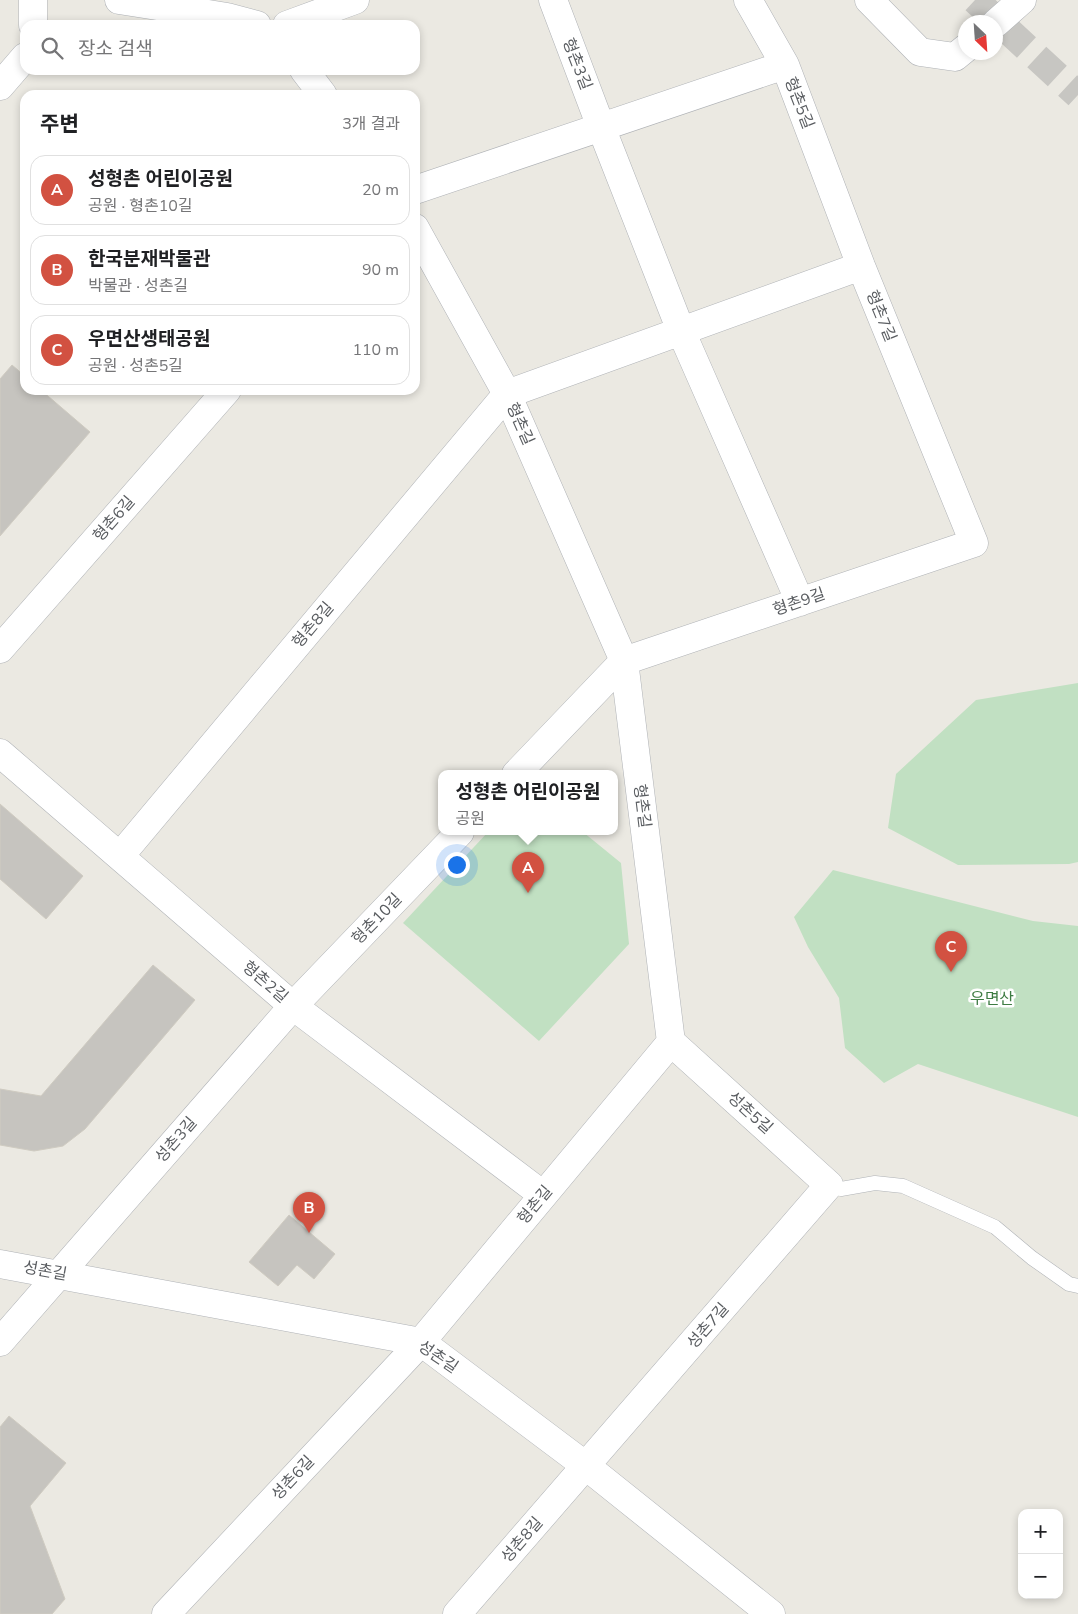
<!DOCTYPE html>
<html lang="ko">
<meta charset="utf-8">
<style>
:root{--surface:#fff;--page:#f2f2f2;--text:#202124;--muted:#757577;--line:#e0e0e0;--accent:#d25141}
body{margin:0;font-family:"Nunito Sans","Noto Sans KR",sans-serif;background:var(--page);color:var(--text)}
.controls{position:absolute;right:15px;bottom:15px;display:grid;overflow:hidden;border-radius:10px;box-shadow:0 2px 8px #0003}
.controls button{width:45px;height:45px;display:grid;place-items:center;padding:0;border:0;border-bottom:1px solid var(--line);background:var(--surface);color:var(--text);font:25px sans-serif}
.compass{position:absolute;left:958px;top:15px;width:45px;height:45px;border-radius:50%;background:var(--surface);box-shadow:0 2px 8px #0003;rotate:155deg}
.you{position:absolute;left:456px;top:864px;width:18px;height:18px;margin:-12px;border:4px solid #fff;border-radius:50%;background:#1a73e8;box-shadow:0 0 0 8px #1a73e833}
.badge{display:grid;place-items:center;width:32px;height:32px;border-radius:50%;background:var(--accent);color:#fff;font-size:16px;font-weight:700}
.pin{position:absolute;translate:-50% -41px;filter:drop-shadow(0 1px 2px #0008)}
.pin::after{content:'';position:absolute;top:26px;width:18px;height:15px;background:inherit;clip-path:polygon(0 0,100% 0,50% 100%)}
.popup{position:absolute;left:438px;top:770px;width:180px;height:65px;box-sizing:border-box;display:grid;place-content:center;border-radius:10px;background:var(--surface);filter:drop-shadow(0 1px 4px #0005);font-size:16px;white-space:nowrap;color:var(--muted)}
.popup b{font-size:19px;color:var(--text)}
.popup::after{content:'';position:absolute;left:50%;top:100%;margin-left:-10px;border:10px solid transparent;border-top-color:var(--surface)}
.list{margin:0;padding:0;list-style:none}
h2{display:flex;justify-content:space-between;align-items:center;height:65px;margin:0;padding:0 20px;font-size:21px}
h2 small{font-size:16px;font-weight:400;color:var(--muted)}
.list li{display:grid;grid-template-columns:32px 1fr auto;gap:15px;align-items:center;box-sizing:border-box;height:70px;margin:0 10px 10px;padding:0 10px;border:1px solid var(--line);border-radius:15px}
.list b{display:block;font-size:19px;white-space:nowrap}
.list p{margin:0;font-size:16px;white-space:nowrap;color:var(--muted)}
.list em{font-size:16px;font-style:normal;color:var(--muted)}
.icon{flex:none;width:28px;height:28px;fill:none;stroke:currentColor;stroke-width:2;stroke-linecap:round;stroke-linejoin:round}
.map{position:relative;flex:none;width:1078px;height:1614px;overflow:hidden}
.search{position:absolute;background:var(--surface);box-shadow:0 2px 8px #0003;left:20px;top:20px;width:400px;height:55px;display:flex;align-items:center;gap:12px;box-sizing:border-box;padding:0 18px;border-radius:15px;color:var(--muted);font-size:19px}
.panel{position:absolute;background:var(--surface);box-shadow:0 2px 8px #0003;left:20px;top:90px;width:400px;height:305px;border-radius:15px}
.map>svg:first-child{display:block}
</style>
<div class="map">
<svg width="1078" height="1614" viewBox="0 0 1078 1614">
<rect width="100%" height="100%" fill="#ebe9e2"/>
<path fill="#c1e0c2" d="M1078 683V862L1069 864 958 865 888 828 896 774 976 700Z
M488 832H583L621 863 629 944 539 1041 403 923Z
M833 870 1033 921 1078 926V1117L918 1064 884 1083 845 1048 839 998 808 947 794 917Z"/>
<path fill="#c6c4bf" stroke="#cfcbc1" d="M12 365 25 376V390H41L90 432 0 536V379Z
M0 804 83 876 46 919 0 879Z
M153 965 195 1000 85 1129 63 1146 34 1151 0 1145V1089L41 1096Z
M289 1215 335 1254 314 1279 297 1265 278 1286 249 1262Z
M9 1416 66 1463 30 1506 65 1599 52 1614H0V1427Z"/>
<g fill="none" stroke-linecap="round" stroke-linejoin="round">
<path stroke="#c7c6c2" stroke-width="28" stroke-dasharray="28 14" stroke-linecap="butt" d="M975 0 1078 95"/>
<g stroke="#afb2b6" stroke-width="15">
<path id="service" d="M829 1185 841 1189 875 1183 903 1186 995 1227 1032 1258 1069 1284 1078 1286"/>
</g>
<g stroke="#afb2b6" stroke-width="29">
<path id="minor" d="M119 0 227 17 257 25
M553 0 601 127 681 331 800 602
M748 0 785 65
M869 0 920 52 955 57 966 48
M996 23 1022 0
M33 25V0
M287 25 355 0
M304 70 323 95
M0 86 25 57
M415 190 785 65 861 266 974 543 624 661 516 774
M0 649 227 390
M0 753 293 1006 543 1195
M120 856 507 394 861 266
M0 1264 421 1342 586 1466 771 1614
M0 1342 293 1006 460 832
M166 1614 421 1342 671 1042 624 661 507 394 415 228
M457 1614 829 1185 671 1042"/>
</g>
<use href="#service" stroke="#fff" stroke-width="14"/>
<use href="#minor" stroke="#fff" stroke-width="28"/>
</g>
<g text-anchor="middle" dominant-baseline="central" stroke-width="5" stroke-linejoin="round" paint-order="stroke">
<g font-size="16" fill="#5a5d61" stroke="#fff">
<text transform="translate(577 64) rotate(69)">형촌3길</text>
<text transform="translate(799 103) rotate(69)">형촌5길</text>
<text transform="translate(881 316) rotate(68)">형촌7길</text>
<text transform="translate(520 424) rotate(66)">형촌길</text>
<text transform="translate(114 519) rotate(-49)">형촌6길</text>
<text transform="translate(799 602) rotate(-19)">형촌9길</text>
<text transform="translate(313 625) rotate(-50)">형촌8길</text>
<text transform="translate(642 806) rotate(83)">형촌길</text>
<text transform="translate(377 919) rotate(-46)">형촌10길</text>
<text transform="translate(265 982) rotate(41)">형촌2길</text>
<text transform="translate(750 1113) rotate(42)">성촌5길</text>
<text transform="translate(176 1140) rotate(-49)">성촌3길</text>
<text transform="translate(535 1205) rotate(-50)">형촌길</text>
<text transform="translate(45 1271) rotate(10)">성촌길</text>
<text transform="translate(708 1326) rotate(-49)">성촌7길</text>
<text transform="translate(438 1357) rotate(34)">성촌길</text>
<text transform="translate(293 1478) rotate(-47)">성촌6길</text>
<text transform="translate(522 1540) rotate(-49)">성촌8길</text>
</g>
<g font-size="16" fill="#3e7c43" stroke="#fff">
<text x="992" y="999">우면산</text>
</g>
</g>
</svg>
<div class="controls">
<button>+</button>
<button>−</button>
</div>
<svg class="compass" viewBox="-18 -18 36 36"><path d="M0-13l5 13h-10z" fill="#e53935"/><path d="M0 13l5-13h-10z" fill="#757577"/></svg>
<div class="you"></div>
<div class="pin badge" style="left:528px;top:893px">A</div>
<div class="popup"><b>성형촌 어린이공원</b>공원</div>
<div class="pin badge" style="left:309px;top:1233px">B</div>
<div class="pin badge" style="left:951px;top:972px">C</div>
<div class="search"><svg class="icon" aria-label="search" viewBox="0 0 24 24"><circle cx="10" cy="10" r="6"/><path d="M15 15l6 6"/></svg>장소 검색</div>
<section class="panel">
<h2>주변<small>3개 결과</small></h2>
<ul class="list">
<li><span class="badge">A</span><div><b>성형촌 어린이공원</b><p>공원 · 형촌10길</p></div><em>20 m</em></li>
<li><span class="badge">B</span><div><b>한국분재박물관</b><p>박물관 · 성촌길</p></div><em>90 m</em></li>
<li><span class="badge">C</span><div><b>우면산생태공원</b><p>공원 · 성촌5길</p></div><em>110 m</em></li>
</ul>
</section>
</div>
